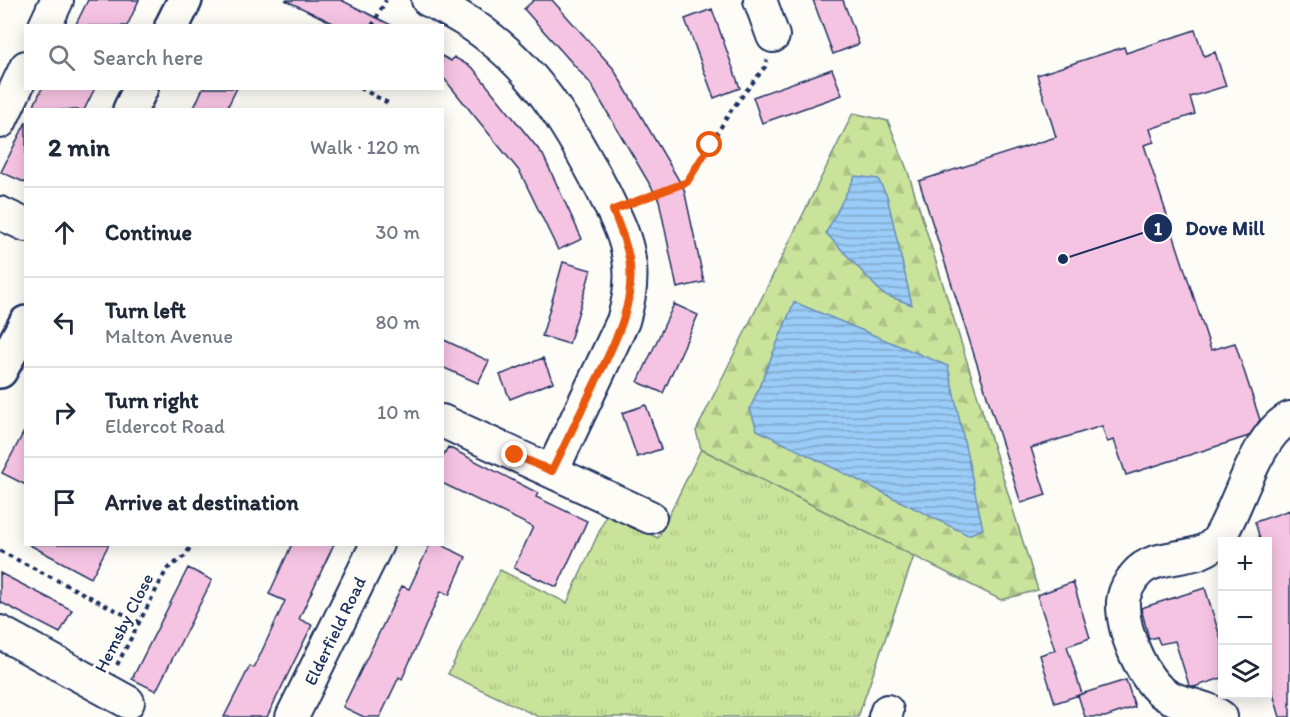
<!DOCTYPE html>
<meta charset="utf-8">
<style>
:root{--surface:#fff;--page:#f2f2f3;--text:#1f2937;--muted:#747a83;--line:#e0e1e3}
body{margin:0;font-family:Itim,sans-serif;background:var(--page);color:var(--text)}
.controls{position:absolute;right:18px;bottom:18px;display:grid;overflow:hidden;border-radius:0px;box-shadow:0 3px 15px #0003}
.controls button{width:54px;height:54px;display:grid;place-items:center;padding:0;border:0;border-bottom:2px solid var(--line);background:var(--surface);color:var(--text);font:30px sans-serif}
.stop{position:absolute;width:18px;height:18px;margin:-14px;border:4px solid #ea580c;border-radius:50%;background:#fff}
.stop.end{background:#ea580c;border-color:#fff;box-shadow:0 2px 6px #0008}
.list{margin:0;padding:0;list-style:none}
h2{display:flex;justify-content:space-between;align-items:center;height:78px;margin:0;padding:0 24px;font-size:26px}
h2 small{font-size:20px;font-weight:400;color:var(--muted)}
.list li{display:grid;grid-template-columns:39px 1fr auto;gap:18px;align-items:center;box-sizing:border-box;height:90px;padding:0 24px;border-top:2px solid var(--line)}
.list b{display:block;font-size:22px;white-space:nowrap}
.list p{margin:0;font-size:20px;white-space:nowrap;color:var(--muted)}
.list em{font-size:20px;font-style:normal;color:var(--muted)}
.icon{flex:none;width:33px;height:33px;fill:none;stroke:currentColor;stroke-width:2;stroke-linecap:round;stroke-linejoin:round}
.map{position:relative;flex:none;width:1290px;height:717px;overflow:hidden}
.search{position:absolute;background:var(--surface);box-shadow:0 3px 15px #0003;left:24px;top:24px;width:420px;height:66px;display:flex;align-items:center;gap:15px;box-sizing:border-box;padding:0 21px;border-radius:0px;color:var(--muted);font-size:22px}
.panel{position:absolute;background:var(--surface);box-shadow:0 3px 15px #0003;left:24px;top:108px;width:420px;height:438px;border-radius:0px}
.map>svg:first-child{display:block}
</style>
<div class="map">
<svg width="1290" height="717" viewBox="0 0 1290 717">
<defs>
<pattern id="grass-tufts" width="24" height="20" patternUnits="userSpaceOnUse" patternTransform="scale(1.5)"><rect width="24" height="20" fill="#cae39a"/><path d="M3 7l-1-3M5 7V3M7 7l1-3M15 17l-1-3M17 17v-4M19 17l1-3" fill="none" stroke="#adc387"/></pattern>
<pattern id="forest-firs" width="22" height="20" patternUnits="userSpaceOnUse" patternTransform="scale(1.5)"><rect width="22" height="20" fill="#cae39a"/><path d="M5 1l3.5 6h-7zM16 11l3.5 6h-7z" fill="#adc387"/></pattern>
<pattern id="water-rules" width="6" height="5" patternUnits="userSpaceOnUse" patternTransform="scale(1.5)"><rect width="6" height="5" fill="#9accf7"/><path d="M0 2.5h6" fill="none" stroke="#7da6cb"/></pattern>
</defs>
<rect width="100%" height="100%" fill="#fdfcf7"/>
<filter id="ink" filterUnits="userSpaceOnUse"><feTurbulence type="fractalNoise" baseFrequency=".0167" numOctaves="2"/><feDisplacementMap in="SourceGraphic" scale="12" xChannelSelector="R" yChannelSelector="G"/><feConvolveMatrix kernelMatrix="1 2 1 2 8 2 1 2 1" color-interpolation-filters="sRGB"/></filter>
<g filter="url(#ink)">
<path fill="url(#grass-tufts)" stroke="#72897c" stroke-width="1.5" d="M701 449 914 556 858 717H539L448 674 500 570 567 603 607 514 658 538Z"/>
<path fill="url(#forest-firs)" stroke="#72897c" stroke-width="1.5" d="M853 113 888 121 908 172 1038 590 1001 600 701 449 696 431Z"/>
<path fill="url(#water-rules)" stroke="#678dba" stroke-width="1.5" d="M855 176 878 179 887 196 912 305 883 294 826 233Z
M794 302 948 366 983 529 968 535 757 430 750 409Z"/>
<path fill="#f6c4e3" stroke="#1b2f5e" stroke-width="1.5" d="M88 0H139L127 26H75Z
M285 0H341L393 26H339Z
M534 0H552L613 68 684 189 704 282 677 288 659 200 590 83 524 9Z
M813 0H843L859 44 833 54Z
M712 9 740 88 714 98 685 19Z
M1195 30 1204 56 1215 52 1226 86 1190 97 1195 114 1150 129 1154 142 1144 145 1211 350 1235 343 1260 420 1249 436 1126 475 1114 440 1107 442 1102 426 1031 448 1046 495 1021 503 919 181 1056 137 1037 75 1124 47 1126 53Z
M442 56 451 61 454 57 473 68 543 155 582 239 558 250 520 172 442 76Z
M832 69 842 95 762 123 753 97Z
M42 88H95L84 110H32Z
M203 88H237L226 110H193Z
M26 122V183L1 172Z
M563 262 591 270 569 344 542 336Z
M674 304 698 315 663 393 638 382Z
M442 339 489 361 478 383 442 367Z
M543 358 553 382 510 399 500 375Z
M646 405 661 449 637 457 622 413Z
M26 428V485L2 473Z
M448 447 538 493 536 497 587 521 557 587 514 568 533 527 442 483V458Z
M1290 510V717H1280L1268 677V542H1261L1255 522Z
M28 544H109L91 578Z
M292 544H334L299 619 312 625 267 717H224L250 666 254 668 285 601 269 594Z
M430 544H440L466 557 449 595 441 591 402 679 399 677 380 717H364L343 707 402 586 409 589Z
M188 568 212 580 156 691 132 679Z
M0 573 72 610 60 633 0 602Z
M1073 582 1090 638 1067 646 1082 694 1055 703 1040 655 1055 650 1037 595Z
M1205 588 1222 643V678L1194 687 1189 685 1175 641 1160 644 1157 637 1149 639 1141 608Z
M1126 680 1135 707 1105 717H1085L1078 695Z"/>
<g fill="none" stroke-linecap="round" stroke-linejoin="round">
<g stroke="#1b2f5e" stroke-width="36">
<path id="minor" d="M428 0C450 11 472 23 490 38 541 77 574 135 603 191 613 212 626 235 629 259 633 280 629 301 623 321L552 471
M760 0 773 36
M45 26 57 0
M0 122 26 67
M0 213 26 225
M442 421 650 517
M0 632 128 702
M292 717 377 544
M885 717 887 711
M1221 717C1205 705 1182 705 1166 695 1142 680 1122 630 1123 602 1124 589 1135 571 1148 565 1169 554 1204 561 1219 538 1239 506 1256 435 1290 418"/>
</g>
<g stroke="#1b2f5e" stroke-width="38">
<path id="major" d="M172 26 185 0
M130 110 141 88
M0 371 26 323"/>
</g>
<path stroke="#1b2f5e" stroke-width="4" stroke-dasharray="4.5 4.5" stroke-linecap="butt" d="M372 26 386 0
M360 88 390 104
M637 201 687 182 732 109 765 67 767 60
M0 551 139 622
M117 665 167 569 185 556 192 544"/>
<use href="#minor" stroke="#fdfcf7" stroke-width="32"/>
<use href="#major" stroke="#fdfcf7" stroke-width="33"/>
</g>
</g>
<g fill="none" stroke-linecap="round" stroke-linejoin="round" filter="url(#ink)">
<path stroke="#ea580c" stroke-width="8" d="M515 455 552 471C565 444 579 416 592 389 612 348 637 305 629 258 626 241 619 226 613 210L687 182 710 145"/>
</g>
<g text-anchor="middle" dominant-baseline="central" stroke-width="6" stroke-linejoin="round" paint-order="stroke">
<g font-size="18" fill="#1b2f5e" stroke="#fdfcf7">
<text transform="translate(124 623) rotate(-63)">Hemsby Close</text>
<text transform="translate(335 631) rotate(-64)">Elderfield Road</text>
</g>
</g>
<path fill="none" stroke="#1b2f5e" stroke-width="2" d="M1063 259L1158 228"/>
<g fill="#1b2f5e" stroke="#fdfcf7" stroke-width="2">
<circle cx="1063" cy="259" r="6"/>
<circle cx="1158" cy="228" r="15"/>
</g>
<g font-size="18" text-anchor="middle" font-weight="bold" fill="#fff">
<text x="1158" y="235">1</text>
</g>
<g font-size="20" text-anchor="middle" font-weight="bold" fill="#1b2f5e" stroke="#fdfcf7" stroke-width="6" stroke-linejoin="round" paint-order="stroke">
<text x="1225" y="235">Dove Mill</text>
</g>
</svg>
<div class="controls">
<button>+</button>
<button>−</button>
<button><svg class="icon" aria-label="layers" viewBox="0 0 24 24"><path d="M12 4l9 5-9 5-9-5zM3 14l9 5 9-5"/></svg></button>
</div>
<div class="stop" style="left:710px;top:145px"></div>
<div class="stop end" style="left:515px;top:455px"></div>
<div class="search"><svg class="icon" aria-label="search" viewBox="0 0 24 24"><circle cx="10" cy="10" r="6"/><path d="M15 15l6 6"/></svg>Search here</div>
<section class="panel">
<h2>2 min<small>Walk · 120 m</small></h2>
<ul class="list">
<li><svg class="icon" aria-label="ahead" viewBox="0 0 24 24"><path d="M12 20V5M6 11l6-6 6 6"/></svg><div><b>Continue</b></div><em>30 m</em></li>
<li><svg class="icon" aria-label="left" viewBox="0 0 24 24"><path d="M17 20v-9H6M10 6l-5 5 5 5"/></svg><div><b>Turn left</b><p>Malton Avenue</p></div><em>80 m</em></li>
<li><svg class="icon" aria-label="right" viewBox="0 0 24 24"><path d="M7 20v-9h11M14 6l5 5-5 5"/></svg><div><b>Turn right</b><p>Eldercot Road</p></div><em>10 m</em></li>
<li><svg class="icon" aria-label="arrive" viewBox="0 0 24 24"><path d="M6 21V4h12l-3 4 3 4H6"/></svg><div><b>Arrive at destination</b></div></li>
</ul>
</section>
</div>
